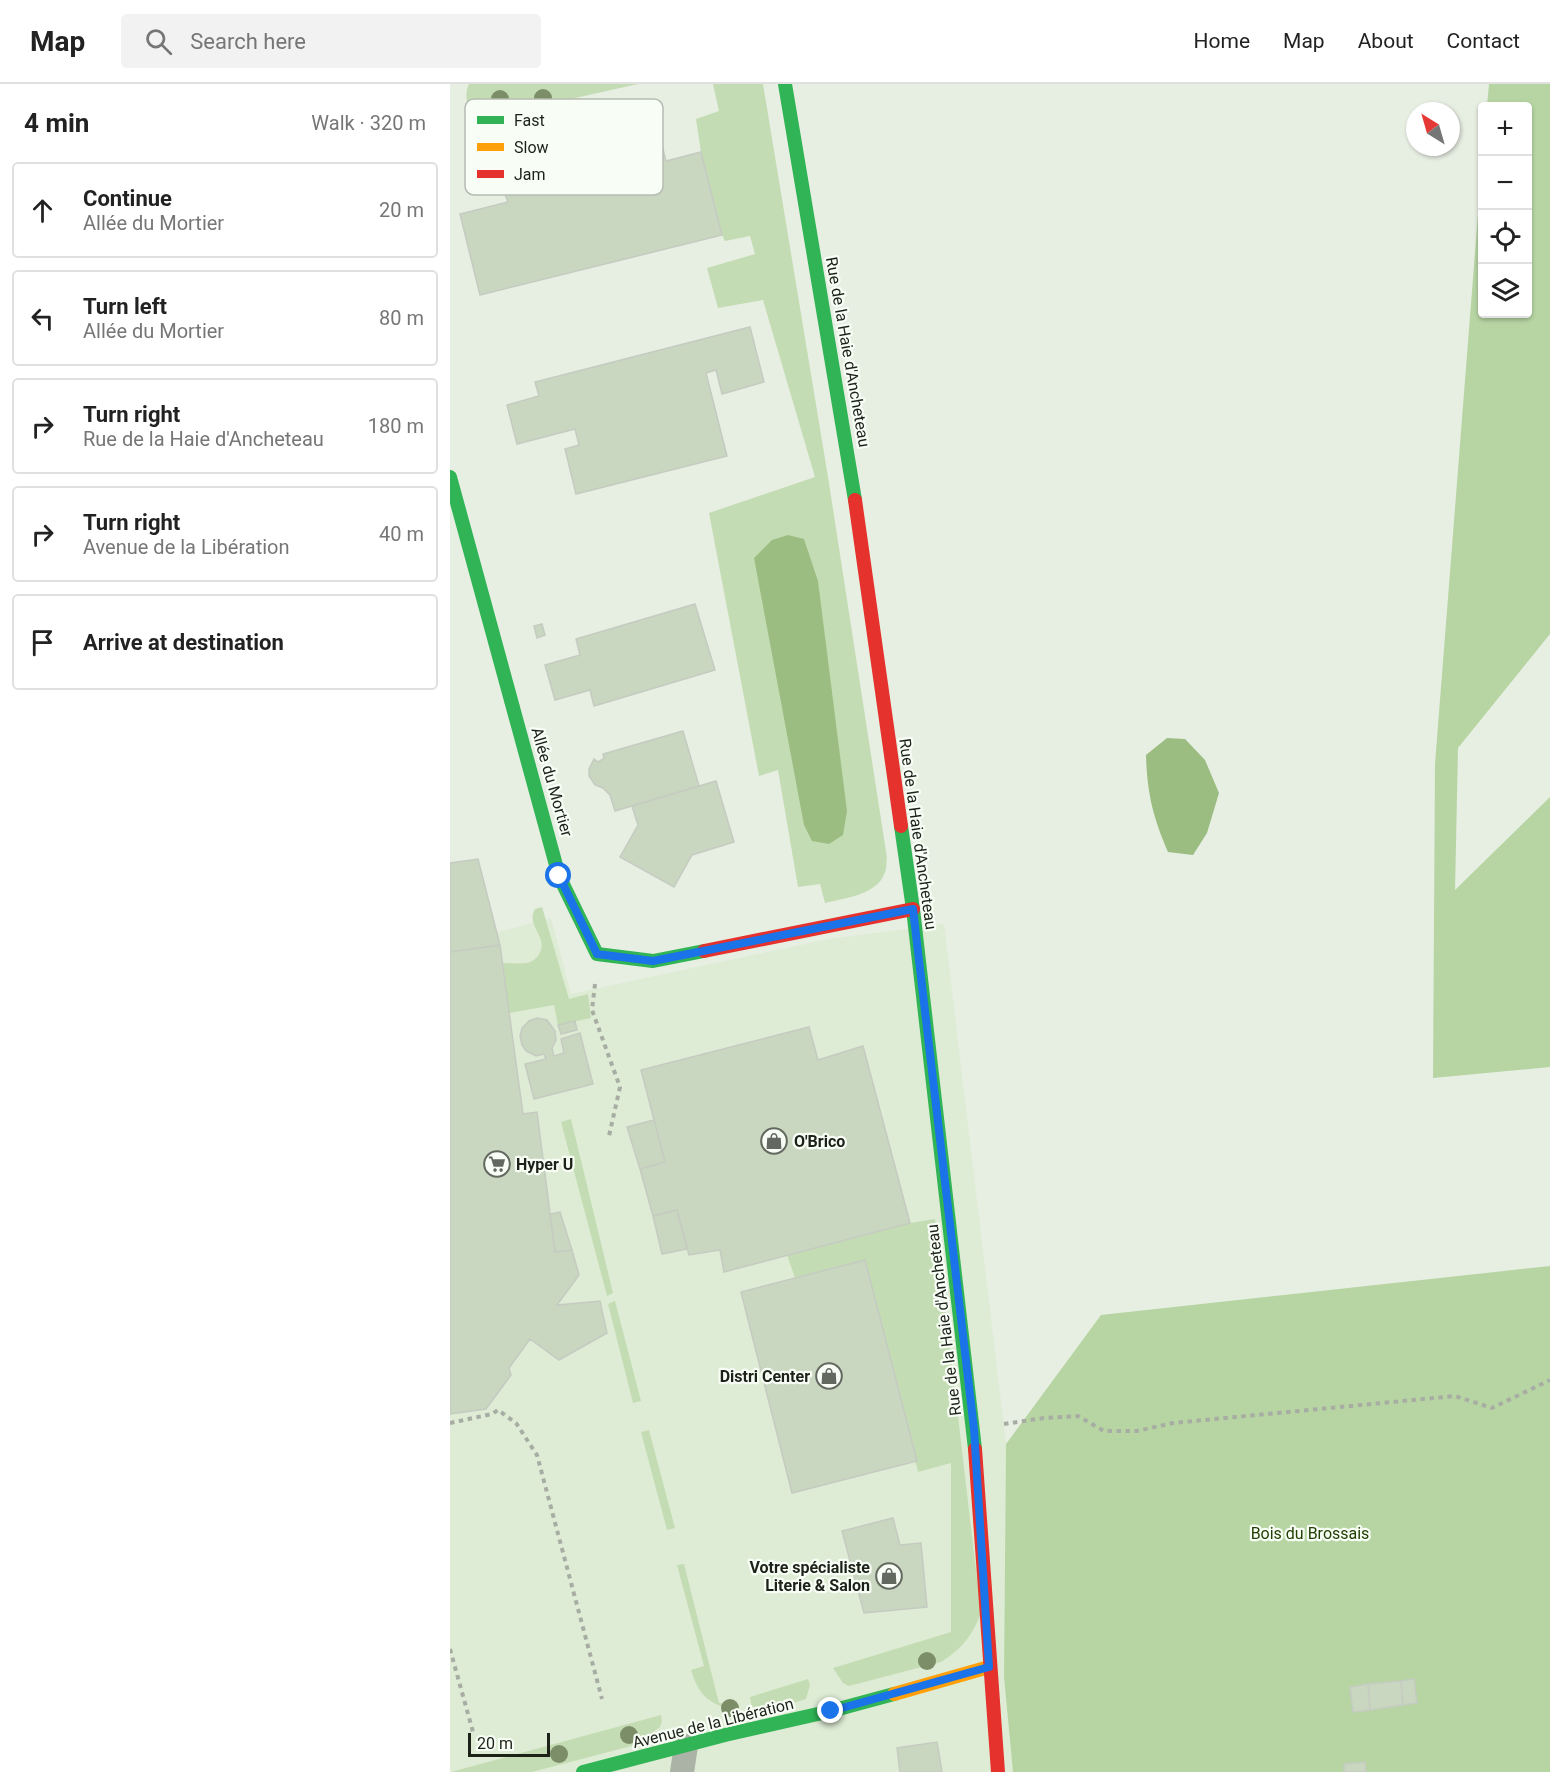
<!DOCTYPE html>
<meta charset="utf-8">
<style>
:root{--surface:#fff;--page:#f2f2f2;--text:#222;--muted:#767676;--line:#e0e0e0}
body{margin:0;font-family:Roboto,sans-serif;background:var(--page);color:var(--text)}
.controls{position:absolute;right:18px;top:18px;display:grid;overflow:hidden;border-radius:6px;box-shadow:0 2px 4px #0004}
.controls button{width:54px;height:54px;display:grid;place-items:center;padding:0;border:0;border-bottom:2px solid var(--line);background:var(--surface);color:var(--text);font:30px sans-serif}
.compass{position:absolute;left:956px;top:18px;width:54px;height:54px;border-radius:50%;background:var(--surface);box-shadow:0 2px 4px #0004;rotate:323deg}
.scale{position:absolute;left:18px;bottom:15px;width:82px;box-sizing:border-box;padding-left:6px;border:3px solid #1d2219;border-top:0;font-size:16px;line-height:21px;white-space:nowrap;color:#1d2219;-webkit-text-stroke:4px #f8fef5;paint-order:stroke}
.stop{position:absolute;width:18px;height:18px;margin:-14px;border:4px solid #1a73e8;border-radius:50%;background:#fff}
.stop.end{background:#1a73e8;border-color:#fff;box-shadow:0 2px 6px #0008}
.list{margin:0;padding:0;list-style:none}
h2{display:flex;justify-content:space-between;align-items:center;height:78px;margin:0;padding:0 24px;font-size:26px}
h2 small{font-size:20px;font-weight:400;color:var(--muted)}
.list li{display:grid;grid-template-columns:39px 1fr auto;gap:18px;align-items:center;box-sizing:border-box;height:96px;margin:0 12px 12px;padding:0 12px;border:2px solid var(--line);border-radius:6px}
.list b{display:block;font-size:22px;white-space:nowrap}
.list p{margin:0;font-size:20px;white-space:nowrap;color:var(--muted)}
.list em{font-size:20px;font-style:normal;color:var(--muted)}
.icon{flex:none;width:33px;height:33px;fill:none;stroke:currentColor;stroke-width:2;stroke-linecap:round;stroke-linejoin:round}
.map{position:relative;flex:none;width:1100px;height:1688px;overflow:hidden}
header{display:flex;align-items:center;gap:36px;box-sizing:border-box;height:84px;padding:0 30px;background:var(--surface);border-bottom:2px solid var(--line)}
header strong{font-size:28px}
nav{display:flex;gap:33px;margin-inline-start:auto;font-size:21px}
.search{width:420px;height:54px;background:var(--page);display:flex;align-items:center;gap:15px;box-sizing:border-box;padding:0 21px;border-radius:6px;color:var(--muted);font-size:22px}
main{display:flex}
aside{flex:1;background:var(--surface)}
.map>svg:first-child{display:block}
</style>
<header>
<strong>Map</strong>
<div class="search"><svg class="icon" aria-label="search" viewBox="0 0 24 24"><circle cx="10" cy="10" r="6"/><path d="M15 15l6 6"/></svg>Search here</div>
<nav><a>Home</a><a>Map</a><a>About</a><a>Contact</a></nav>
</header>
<main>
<aside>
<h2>4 min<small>Walk · 320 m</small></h2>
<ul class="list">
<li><svg class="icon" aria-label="ahead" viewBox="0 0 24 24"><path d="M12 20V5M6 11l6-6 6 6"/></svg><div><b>Continue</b><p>Allée du Mortier</p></div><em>20 m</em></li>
<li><svg class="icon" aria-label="left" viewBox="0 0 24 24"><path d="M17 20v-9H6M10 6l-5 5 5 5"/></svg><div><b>Turn left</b><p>Allée du Mortier</p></div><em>80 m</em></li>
<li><svg class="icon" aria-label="right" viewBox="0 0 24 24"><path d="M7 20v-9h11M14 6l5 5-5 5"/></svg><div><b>Turn right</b><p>Rue de la Haie d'Ancheteau</p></div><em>180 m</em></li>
<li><svg class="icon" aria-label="right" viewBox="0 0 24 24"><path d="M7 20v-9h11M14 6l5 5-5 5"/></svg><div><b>Turn right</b><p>Avenue de la Libération</p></div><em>40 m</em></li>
<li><svg class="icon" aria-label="arrive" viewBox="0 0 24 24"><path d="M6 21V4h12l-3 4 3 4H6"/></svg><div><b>Arrive at destination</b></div></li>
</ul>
</aside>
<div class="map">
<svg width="1100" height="1688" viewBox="0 0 1100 1688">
<rect width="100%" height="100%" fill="#e7eee2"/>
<path fill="#deecd5" d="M101 834 121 910 379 855 494 840 556 1360 554 1593 563 1688H0V861Z"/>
<path fill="#c4dcb3" d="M19 0H188L22 37C19 25 13 12 19 0Z
M263 0H313L378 393 437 774C436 778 437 784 435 788 428 811 395 814 375 819L370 800 348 803 328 686 309 692 259 429 365 393 313 216 268 224 257 184 305 170 300 152 275 157 272 151 251 68 246 35 269 27Z
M92 823 119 915 138 910 141 934 108 941 104 921 59 929 53 879C60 879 70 880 77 879 82 878 87 874 89 870 100 854 75 842 85 825Z
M121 1035 163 1209 157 1212 111 1038Z
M485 1135 531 1529C522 1552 512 1565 491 1578L399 1602 393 1599 383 1584 501 1548V1379L468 1388 415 1176 345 1194 337 1171 460 1139Z
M165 1217 191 1317 183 1319 158 1220Z
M199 1346 225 1444 217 1446 191 1348Z
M234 1480 269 1619H287L289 1626C261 1622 249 1613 241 1586L254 1582 227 1481Z
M358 1595 360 1601 356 1615 303 1631 300 1613Z
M211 1631 212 1637 210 1643 185 1661 82 1688H1Z"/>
<path fill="#b7d5a3" d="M1039 0H1100V550L1008 664 1005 806 1100 713V983L983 994 985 680 1032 79V230H1078V22H1037Z
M1100 1182V1688H563L554 1593 556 1360 651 1231Z"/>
<path fill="#9bbd81" d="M338 451 354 455 368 497 397 727 393 751 379 760 362 757 354 741 304 474 322 456Z
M717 654 735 655 755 676 769 709 757 749 743 771 718 768C703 733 697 709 696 671Z"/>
<path fill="#c9d6c0" stroke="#c5cbc1" stroke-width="1.5" d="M209 50 216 77 251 68 272 151 30 211 10 130 58 118 54 108 46 109 38 107 29 96Z
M300 243 314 298 272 310 266 286 256 289 277 372 126 410 115 365 129 361 125 345 67 360 57 321 89 312 85 298Z
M245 520 265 586 144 622 140 606 105 616 95 581 130 571 126 555Z
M92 540 95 551 87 554 84 542Z
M233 647 249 702 165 727 160 711 153 704 145 701 139 692V685L144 675 148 678 154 674 153 670Z
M266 697 284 758 242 771 224 803 170 773 188 741 182 722Z
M28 775 50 861 0 868V779Z
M50 861 73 1030 87 1028 105 1168 122 1166 129 1191 107 1221 150 1217 157 1249 109 1276 80 1255 59 1284 61 1291 36 1325 0 1330V868Z
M87 934 97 936 105 947 106 956 102 964 104 972 114 969 111 955 130 949 143 1000 84 1015 75 980 96 975 94 970 86 972 76 967 72 961 70 952 72 944 79 937Z
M125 937 127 946 111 950 108 941Z
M359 943 368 976 413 962 460 1139 274 1188 270 1166 239 1171 227 1126 203 1132 190 1085 215 1078 191 986Z
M204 1036 215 1078 190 1085 177 1043Z
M227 1126 237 1165 212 1170 203 1132Z
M110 1128 122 1166 105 1168 100 1130Z
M415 1176 467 1377 342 1409 291 1208Z
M443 1434 450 1461 471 1459 477 1523 414 1529 392 1447Z
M964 1595 967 1619 953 1621 951 1597Z
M951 1597 953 1621 920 1626 918 1600Z
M918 1600 920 1626 903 1628 900 1603Z
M487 1658 492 1688H450L447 1664Z
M915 1678 916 1688H894V1680Z"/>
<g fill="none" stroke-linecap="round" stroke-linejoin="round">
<path stroke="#a8ada4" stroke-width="4" stroke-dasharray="4.5 4.5" stroke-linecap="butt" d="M145 900 142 926 170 1003 159 1052
M0 1339 42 1330 48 1326 66 1339 87 1371 152 1615
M554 1340 594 1334 628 1332 654 1347H687L723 1339 1005 1312 1042 1324 1100 1296
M0 1565 23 1648"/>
<path stroke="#abb2a6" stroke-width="24" d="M232 1688 236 1662"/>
<path stroke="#30b455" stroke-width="14" d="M335 0 405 416
M0 393 109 792 147 870 203 877 254 867
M451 742 463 825 525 1365
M133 1688 275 1651 381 1627 444 1610"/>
<path stroke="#ff9f0a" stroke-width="14" d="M444 1610 539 1583"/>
<path stroke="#e5322d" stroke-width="14" d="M405 416 451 742
M254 867 463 825
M525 1365 548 1688"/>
</g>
<g fill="#7b8e68">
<circle cx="93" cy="14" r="9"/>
<circle cx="50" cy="15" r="9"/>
<circle cx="477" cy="1577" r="9"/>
<circle cx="280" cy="1624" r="9"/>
<circle cx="179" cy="1651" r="9"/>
<circle cx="109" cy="1670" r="9"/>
</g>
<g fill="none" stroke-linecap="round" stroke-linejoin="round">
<path stroke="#1a73e8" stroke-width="8" d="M109 792 147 870 203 877 463 825 524 1345 539 1583 381 1627"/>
</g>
<defs>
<g id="shop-ring" transform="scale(1.35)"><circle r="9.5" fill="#f8fef5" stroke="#64695f" stroke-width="1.5"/><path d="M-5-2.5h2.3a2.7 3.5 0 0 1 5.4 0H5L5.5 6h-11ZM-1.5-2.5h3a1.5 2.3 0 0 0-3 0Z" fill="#64695f"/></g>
<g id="supermarket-ring" transform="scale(1.35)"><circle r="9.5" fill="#f8fef5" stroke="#64695f" stroke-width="1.5"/><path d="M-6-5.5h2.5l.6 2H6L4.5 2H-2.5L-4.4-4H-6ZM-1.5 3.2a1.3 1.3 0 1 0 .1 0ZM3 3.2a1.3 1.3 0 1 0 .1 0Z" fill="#64695f"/></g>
</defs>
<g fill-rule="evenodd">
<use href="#shop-ring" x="324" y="1057"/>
<use href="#supermarket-ring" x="47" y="1080"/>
<use href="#shop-ring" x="379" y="1292"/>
<use href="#shop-ring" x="439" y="1492"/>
</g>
<g text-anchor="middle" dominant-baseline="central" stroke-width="4.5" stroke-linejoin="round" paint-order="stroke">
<g font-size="16" fill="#1d2219" stroke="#f8fef5">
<text transform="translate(398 268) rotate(80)">Rue de la Haie d'Ancheteau</text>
<text transform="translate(102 698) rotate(74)">Allée du Mortier</text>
<text transform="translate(468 750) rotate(82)">Rue de la Haie d'Ancheteau</text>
<text transform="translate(494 1236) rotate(-97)">Rue de la Haie d'Ancheteau</text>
<text transform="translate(263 1639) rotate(-14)">Avenue de la Libération</text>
</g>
<g font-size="16" font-weight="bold" fill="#1d2219" stroke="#f8fef5" text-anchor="start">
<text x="344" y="1057">O'Brico</text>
<text x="66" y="1080">Hyper U</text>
<text x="360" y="1292" text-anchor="end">Distri Center</text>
<text x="420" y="1483" text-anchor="end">Votre spécialiste<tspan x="420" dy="18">Literie &amp; Salon</tspan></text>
</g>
<g font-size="16" fill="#224004" stroke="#f8fef5">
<text x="860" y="1449">Bois du Brossais</text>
</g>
</g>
<rect x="15" y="15" width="198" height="96" rx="9" fill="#f8fef5" stroke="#b6bcb3" stroke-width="1.5"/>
<rect x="27" y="32" width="27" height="8" fill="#30b455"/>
<rect x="27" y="59" width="27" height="8" fill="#ff9f0a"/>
<rect x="27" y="86" width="27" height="8" fill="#e5322d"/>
<g font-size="16" fill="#1d2219">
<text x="64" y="42">Fast</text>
<text x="64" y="69">Slow</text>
<text x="64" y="96">Jam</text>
</g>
</svg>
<div class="controls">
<button>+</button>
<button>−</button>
<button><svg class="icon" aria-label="locate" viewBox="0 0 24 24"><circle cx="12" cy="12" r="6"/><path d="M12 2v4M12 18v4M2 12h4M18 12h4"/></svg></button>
<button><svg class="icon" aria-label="layers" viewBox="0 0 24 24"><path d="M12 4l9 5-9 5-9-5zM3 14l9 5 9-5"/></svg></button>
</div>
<svg class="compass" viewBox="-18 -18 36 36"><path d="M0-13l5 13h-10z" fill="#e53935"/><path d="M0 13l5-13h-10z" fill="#767676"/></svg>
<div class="scale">20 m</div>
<div class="stop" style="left:109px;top:792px"></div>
<div class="stop end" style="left:381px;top:1627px"></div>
</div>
</main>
